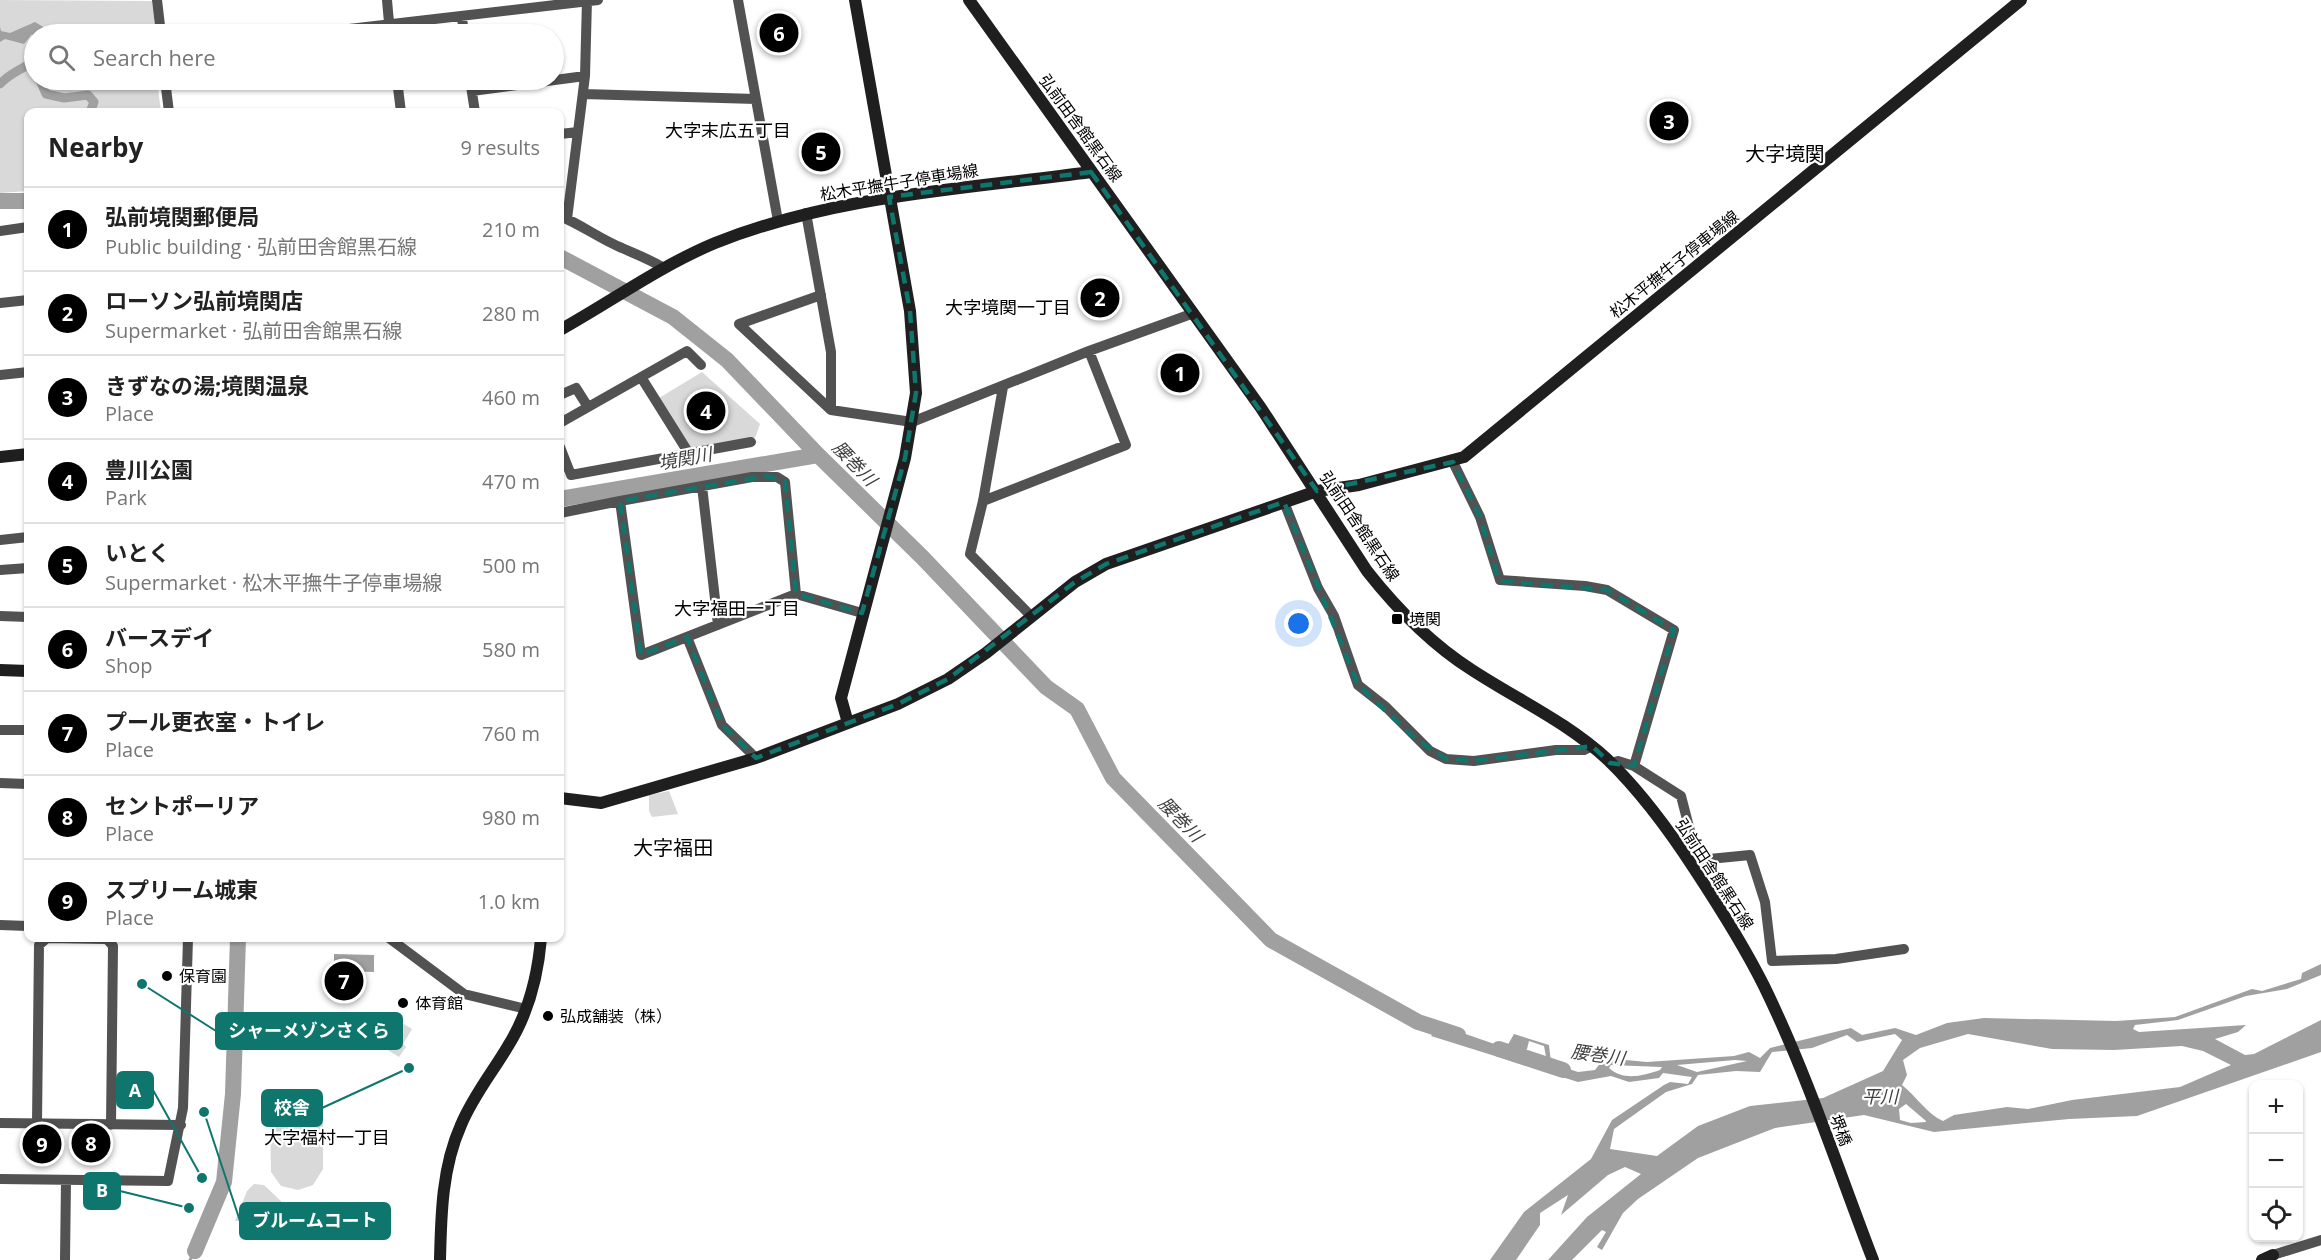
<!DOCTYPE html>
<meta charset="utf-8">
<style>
:root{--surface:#fff;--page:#f6f6f6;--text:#222;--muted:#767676;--line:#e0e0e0;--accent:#000}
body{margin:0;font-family:"Open Sans","Noto Sans JP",sans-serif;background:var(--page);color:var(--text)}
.controls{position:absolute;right:18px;bottom:18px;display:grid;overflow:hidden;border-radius:12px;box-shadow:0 2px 4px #0004}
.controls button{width:54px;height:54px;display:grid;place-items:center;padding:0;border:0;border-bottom:2px solid var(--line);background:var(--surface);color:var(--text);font:30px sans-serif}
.you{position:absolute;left:1299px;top:624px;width:21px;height:21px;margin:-15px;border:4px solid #fff;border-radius:50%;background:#1a73e8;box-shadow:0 0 0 9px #1a73e833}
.badge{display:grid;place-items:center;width:39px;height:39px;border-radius:50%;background:var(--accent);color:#fff;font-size:20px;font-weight:700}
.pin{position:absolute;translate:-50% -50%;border:3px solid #fff;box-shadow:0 2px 6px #0006}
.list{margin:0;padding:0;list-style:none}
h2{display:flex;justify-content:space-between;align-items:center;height:78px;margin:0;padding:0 24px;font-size:26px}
h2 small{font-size:20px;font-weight:400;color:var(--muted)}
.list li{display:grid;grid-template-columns:39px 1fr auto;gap:18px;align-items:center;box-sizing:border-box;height:84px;padding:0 24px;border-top:2px solid var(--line)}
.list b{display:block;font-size:22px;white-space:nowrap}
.list p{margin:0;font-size:20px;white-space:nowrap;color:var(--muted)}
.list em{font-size:20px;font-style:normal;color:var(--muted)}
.icon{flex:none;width:33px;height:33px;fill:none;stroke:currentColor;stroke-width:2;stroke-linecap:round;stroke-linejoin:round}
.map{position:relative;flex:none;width:2321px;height:1260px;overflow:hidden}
.search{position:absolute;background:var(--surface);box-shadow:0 2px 4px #0004;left:24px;top:24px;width:540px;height:66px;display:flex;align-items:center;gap:15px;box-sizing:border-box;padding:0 21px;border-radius:33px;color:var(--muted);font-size:22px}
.panel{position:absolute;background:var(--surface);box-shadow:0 2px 4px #0004;left:24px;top:108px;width:540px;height:834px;border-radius:12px}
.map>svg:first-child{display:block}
</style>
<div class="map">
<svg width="2321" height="1260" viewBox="0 0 2321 1260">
<rect width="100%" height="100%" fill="#fff"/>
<path fill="#d9d9d9" d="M0 0 152 1 155 26 152 27 153 34H34V80H157L161 112H28V191L0 193Z
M702 372 760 424 755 438 691 448 659 398Z
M669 791 678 814 652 817 649 811V795Z
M397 1020 412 1029 403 1044 406 1047 399 1057 381 1046Z
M294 1089 314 1095 323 1110V1169L313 1185 298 1190 281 1186 271 1172 270 1110 277 1095Z
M254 1184 264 1185 284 1204V1217L280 1222 235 1221 247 1191Z"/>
<path fill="#a0a0a0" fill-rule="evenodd" d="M35 22 45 28 50 34H34V40L32 34 24 44 5 39 0 42V27L1 31 10 33Z
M334 954 374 955V972L334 971Z
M2321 964V975L2287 989 2246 996 2178 1020 2135 1025 2133 1029 2139 1032 2246 1025 2238 1032 2215 1039 2245 1055 2254 1054 2321 1020V1052L2137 1116 2069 1119 1934 1132 1864 1115 1775 1128 1698 1158 1638 1199 1623 1213 1602 1250 1597 1247 1606 1232 1602 1230 1572 1260H1548L1587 1217 1641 1174 1625 1167 1608 1175 1561 1215 1568 1195 1540 1213V1225L1516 1260H1490L1524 1212 1591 1159 1612 1120 1664 1085 1670 1082 1688 1084 1692 1077 1663 1073 1659 1078 1629 1082 1611 1076 1578 1082 1431 1036 1444 1023 1454 1030 1506 1048 1514 1034 1549 1045 1551 1063 1578 1072 1595 1070 1604 1058 1647 1062 1734 1056 1749 1052 1760 1058 1770 1048 1851 1028 1862 1035 1895 1028 1916 1035 1947 1023 1984 1018 2116 1021 2175 1017 2252 989 2262 991 2301 979 2302 973ZM1895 1034 1902 1040 1883 1071 1823 1098 1750 1106 1698 1126 1657 1156 1610 1149 1614 1129 1666 1092 1692 1084 1698 1075 1736 1071 1760 1072 1772 1052 1812 1048 1847 1035 1857 1042ZM1968 1034 2052 1049 2114 1050 2182 1046 2203 1051 2231 1065 2180 1087 2072 1100 2028 1109 2007 1107 1954 1115 1943 1121C1927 1114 1916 1096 1902 1085L1907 1075 1903 1060 1920 1048ZM1529 1041 1544 1046 1547 1062 1541 1065 1522 1060 1520 1053 1527 1049ZM1735 1060 1747 1061 1697 1072 1677 1065ZM1611 1065 1661 1067H1662L1660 1070C1643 1076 1623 1081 1609 1068ZM1906 1104 1926 1121V1122L1911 1123 1900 1120 1899 1109Z"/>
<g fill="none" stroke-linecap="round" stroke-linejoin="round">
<path stroke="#a0a0a0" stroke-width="3" d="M190 1260 195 1251"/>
<path stroke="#a0a0a0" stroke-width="9" d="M40 80 46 94 64 98 88 95 94 102 90 112
M0 84C11 72 23 69 34 61"/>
<path stroke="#a0a0a0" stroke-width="16" d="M0 201H28
M560 257 673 317 727 360 818 455 923 558 1046 687 1077 709 1113 778 1271 940 1418 1022 1458 1035
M560 499 818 455
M1499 1049 1563 1070
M195 1251 224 1182 233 1094 238 938"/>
<path stroke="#525252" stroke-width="10" d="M157 0 161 34
M387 0 390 34
M738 0 778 221
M462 18 464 34
M306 34 598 0
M165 80 169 112
M397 80 401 112
M470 80 475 112
M472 91 585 76
M583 94 756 99
M560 134 578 132
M806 213 831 352V410
M560 216C582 225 600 239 622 248 638 255 649 259 664 268
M567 219 585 76 587 0
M0 231 28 227
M821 295 739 324 831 410 912 422 1089 351 1194 313
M0 303 28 300
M0 375 28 372
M641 377 688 452
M1003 387 983 501 970 554 1032 617
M560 395 576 388 588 407
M560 423 687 351 701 365
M560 447 571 475 751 442
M1453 462 1480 517 1500 580 1585 586 1607 590 1674 630 1634 766 1618 761 1610 763
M702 486 718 625
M983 501 1126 445 1089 351
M1284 502 1318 588 1334 616 1358 685 1386 707 1430 751 1446 759 1474 761 1556 750H1584L1592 746
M560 513 620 501
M0 540 28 537
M0 570 28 568
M796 594 785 482 777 477H752L620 501 641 655 796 594 862 613
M0 616 28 617
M687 637 722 725 756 758
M0 730H28
M1634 766 1681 796 1697 858
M0 783 28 784
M1689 861 1750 855 1765 902 1772 961 1836 959 1904 949
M0 925 28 926
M389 938 464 994 526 1009
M0 1123 181 1125
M37 1123 39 945 47 938 107 939 113 946 111 1125
M0 1179 168 1181 183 1108 188 938
M2273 1255 2321 1240
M65 1260 66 1180"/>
<path stroke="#1f1f1f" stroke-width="12" d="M969 0 1261 408 1367 571C1397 609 1431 644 1472 670 1518 700 1567 722 1608 760 1642 793 1669 830 1695 870 1720 908 1744 946 1764 986 1807 1074 1838 1169 1873 1260
M560 330C612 301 660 266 715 243 835 195 965 189 1091 172
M0 457 28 454
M0 670 28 671
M848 723 841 698 905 458 916 393 910 311 855 0
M560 798 601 803 756 758 898 704 948 679 986 653 1075 582 1106 564 1317 491 1359 485 1464 457 2021 0
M440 1260C441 1215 442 1167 461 1125 473 1096 492 1073 508 1046 528 1014 538 975 541 938
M2262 1260 2273 1255"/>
</g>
<path fill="none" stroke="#0f766e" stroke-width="4.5" stroke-dasharray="12 8" stroke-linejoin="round" d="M1091 172 1317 491 1453 462 1480 517 1499 581 1607 590 1674 630 1634 766 1610 763 1592 746 1474 761 1446 759 1416 739 1358 685 1284 502 1106 564 1075 582 948 679 898 704 756 758 722 725 687 637 641 655 620 501 767 476 785 482 796 594 862 613 905 458 916 393 910 311 889 197Z"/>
<g fill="#000" stroke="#fff" stroke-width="2">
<rect x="1391" y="613" width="12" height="12" rx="3"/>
<circle cx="167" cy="976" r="6"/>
<circle cx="403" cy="1003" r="6"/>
<circle cx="548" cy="1016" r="6"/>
</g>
<g text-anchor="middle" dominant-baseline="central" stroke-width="4.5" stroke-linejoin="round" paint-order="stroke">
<g font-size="16" fill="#000" stroke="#fff">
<text transform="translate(1081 128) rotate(54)">弘前田舎館黒石線</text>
<text transform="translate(899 182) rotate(-9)">松木平撫牛子停車場線</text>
<text transform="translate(1674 264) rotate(-39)">松木平撫牛子停車場線</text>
<text transform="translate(1360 526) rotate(56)">弘前田舎館黒石線</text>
<text transform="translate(1715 874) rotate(57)">弘前田舎館黒石線</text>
<text transform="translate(1841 1130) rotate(69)">堺橋</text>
</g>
<g font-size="16" fill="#000" stroke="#fff" text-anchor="start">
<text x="1409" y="619">境関</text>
<text x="179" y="976">保育園</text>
<text x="415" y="1003">体育館</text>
<text x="560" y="1016">弘成舗装（株）</text>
</g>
<g font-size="18" fill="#000" stroke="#fff">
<text x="728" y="130">大字末広五丁目</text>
<text x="1008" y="307">大字境関一丁目</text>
<text x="737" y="608">大字福田一丁目</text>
<text x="327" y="1137">大字福村一丁目</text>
</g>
<g font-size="18" font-style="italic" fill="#414141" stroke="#fff">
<text transform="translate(685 458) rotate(-10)">境関川</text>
<text transform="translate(855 463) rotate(46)">腰巻川</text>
<text transform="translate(1181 819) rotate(46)">腰巻川</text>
<text transform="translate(1598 1054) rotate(8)">腰巻川</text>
<text x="1880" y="1096">平川</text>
</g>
<g font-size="20" fill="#000" stroke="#fff">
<text x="1785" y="153">大字境関</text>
<text x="673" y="847">大字福田</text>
</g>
</g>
<path fill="none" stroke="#0f766e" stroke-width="2" d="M142 984L216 1031M202 1178L153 1090M409 1068L322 1108M189 1208L120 1191M204 1112L240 1221"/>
<g fill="#0f766e" stroke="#fff" stroke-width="2">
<circle cx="142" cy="984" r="6"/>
<circle cx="202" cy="1178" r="6"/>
<circle cx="409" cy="1068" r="6"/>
<circle cx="189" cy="1208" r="6"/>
<circle cx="204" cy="1112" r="6"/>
</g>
<g fill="#0f766e" stroke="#0f766e" stroke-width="2">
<rect x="216" y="1013" width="186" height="36" rx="6"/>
<rect x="117" y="1072" width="36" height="36" rx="6"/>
<rect x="262" y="1090" width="60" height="36" rx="6"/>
<rect x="84" y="1173" width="36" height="36" rx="6"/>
<rect x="240" y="1203" width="150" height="36" rx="6"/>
</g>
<g font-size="18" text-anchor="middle" font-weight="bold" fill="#fff">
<text x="309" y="1037">シャーメゾンさくら</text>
<text x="135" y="1097">A</text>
<text x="292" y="1114">校舎</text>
<text x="102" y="1197">B</text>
<text x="315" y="1227">ブルームコート</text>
</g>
</svg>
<div class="controls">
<button>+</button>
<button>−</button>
<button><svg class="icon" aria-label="locate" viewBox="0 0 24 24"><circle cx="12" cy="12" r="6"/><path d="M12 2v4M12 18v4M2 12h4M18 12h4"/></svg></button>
</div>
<div class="you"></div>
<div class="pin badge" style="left:1180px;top:373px">1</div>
<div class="pin badge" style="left:1100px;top:298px">2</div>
<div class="pin badge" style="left:1669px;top:121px">3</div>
<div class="pin badge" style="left:706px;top:411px">4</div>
<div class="pin badge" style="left:821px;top:152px">5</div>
<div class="pin badge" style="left:779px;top:33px">6</div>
<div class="pin badge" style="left:344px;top:981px">7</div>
<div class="pin badge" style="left:91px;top:1143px">8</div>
<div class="pin badge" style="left:42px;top:1144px">9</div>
<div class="search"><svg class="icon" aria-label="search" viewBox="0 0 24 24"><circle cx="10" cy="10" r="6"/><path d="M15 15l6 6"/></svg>Search here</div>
<section class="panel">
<h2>Nearby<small>9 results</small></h2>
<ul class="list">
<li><span class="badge">1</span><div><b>弘前境関郵便局</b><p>Public building · 弘前田舎館黒石線</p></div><em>210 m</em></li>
<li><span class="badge">2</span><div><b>ローソン弘前境関店</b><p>Supermarket · 弘前田舎館黒石線</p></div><em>280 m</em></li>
<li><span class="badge">3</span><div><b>きずなの湯;境関温泉</b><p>Place</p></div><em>460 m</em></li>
<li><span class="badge">4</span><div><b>豊川公園</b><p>Park</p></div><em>470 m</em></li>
<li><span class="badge">5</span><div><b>いとく</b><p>Supermarket · 松木平撫牛子停車場線</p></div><em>500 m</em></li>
<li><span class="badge">6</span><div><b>バースデイ</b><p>Shop</p></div><em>580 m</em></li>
<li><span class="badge">7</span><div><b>プール更衣室・トイレ</b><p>Place</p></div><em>760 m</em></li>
<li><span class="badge">8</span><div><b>セントポーリア</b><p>Place</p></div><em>980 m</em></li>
<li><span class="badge">9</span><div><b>スプリーム城東</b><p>Place</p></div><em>1.0 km</em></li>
</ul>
</section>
</div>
